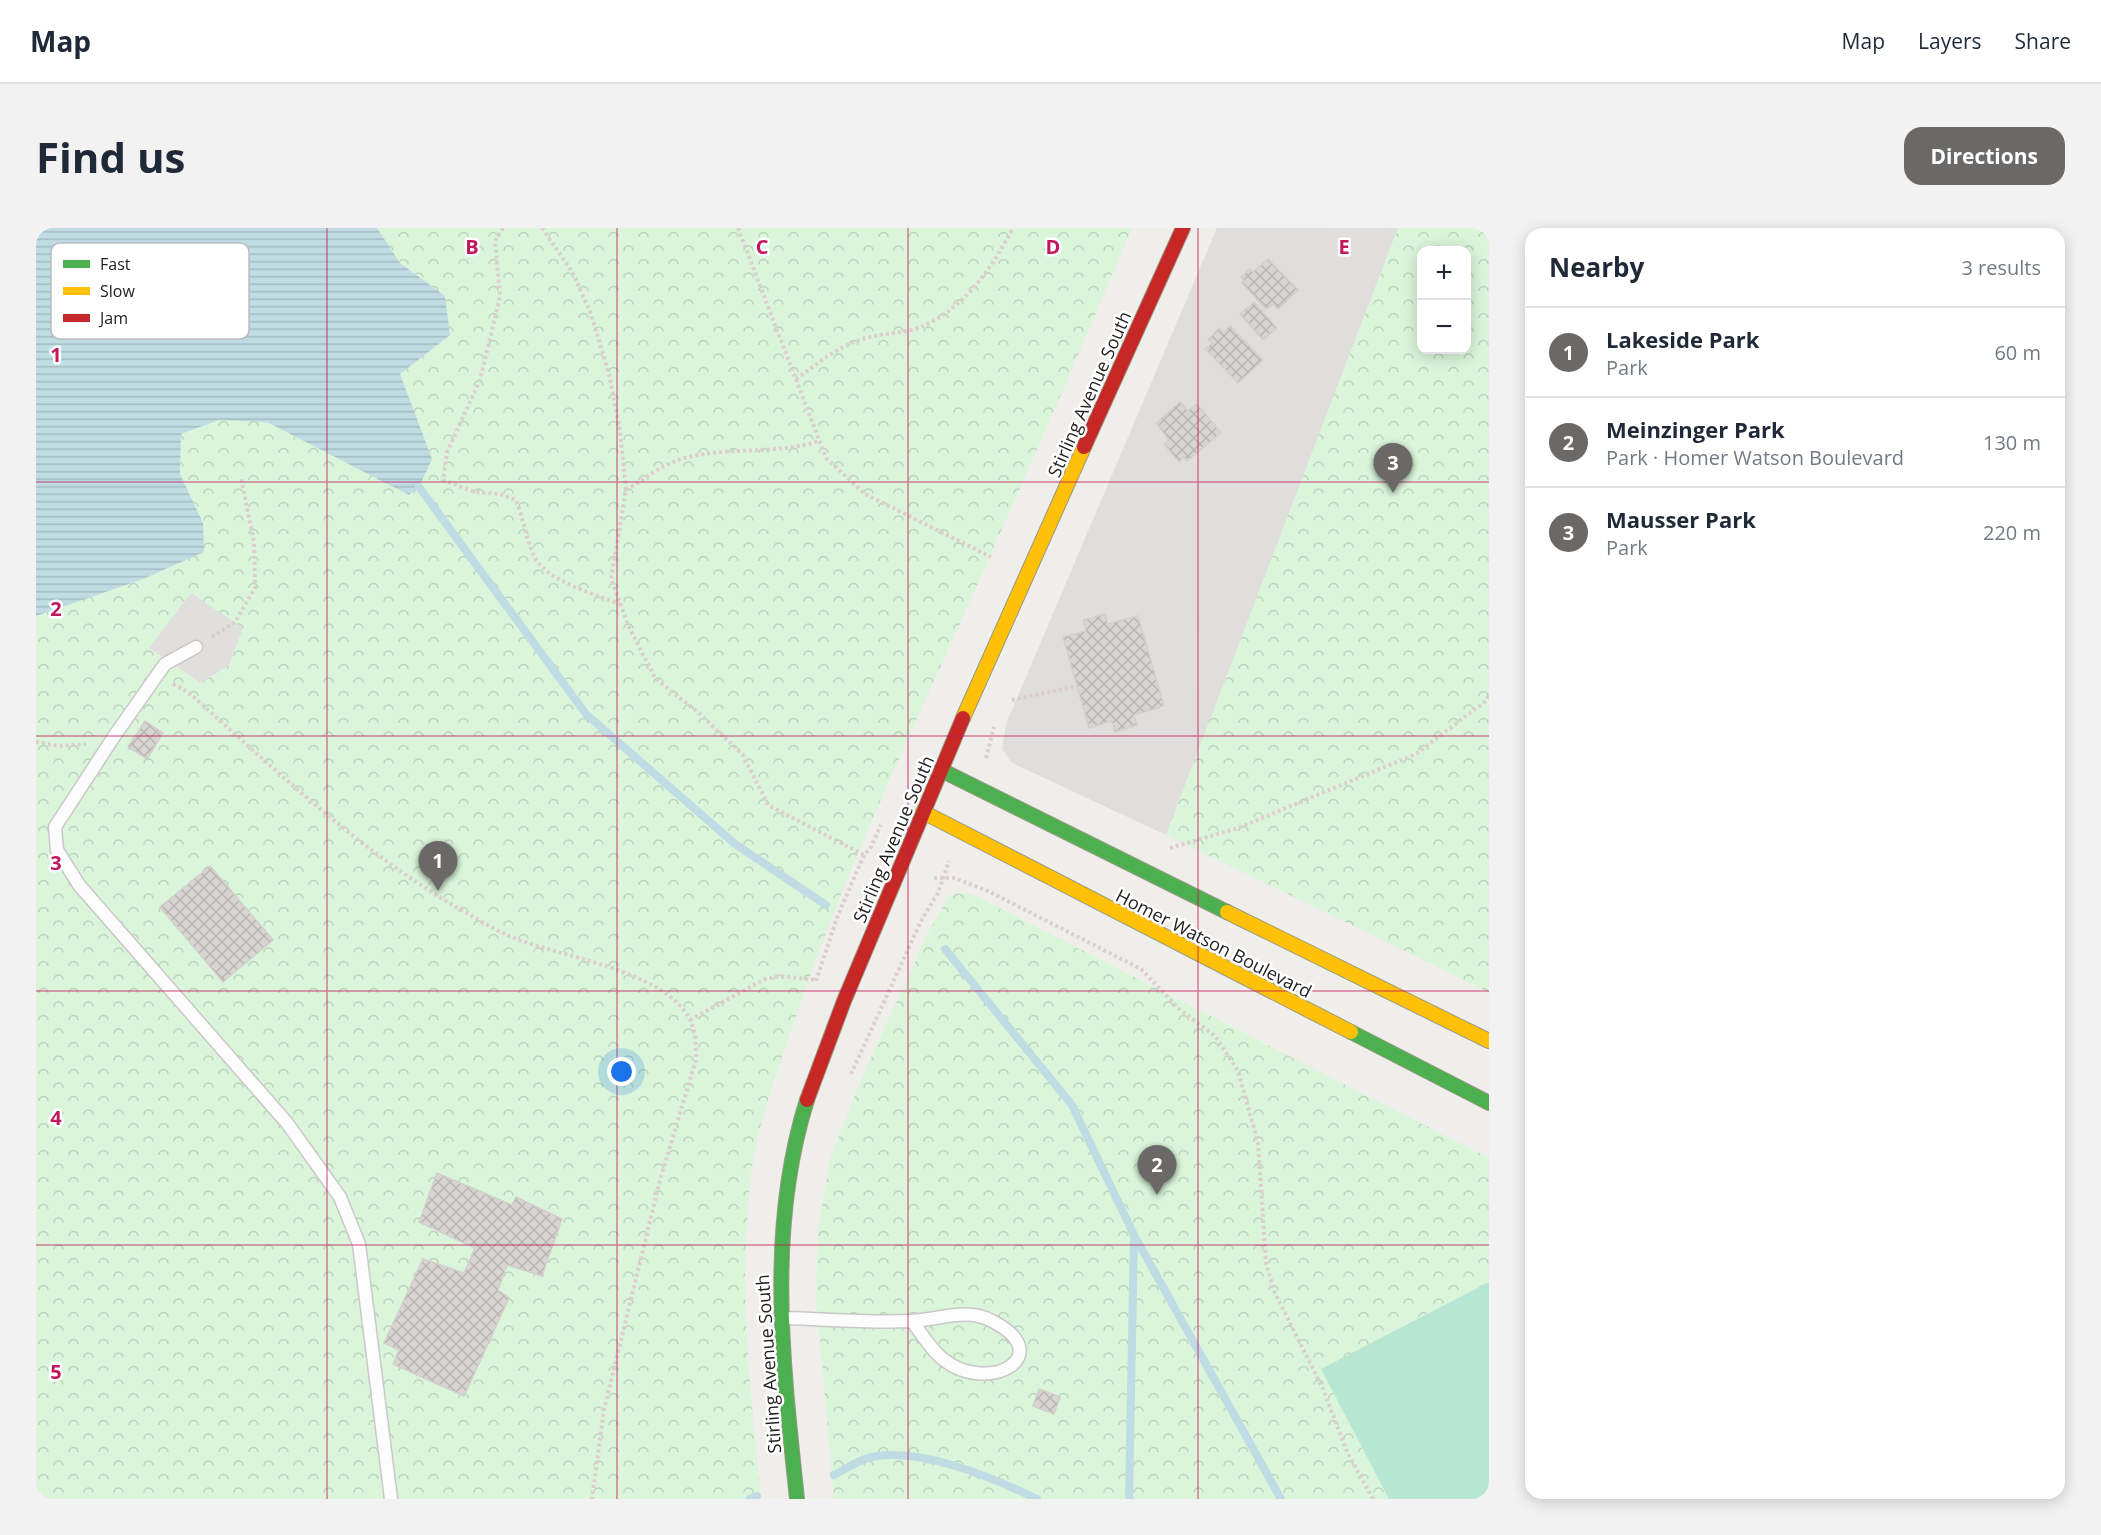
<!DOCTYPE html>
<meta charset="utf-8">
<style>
:root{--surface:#fff;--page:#f2f2f3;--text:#1f2937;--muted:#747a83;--line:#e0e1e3;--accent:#6a6968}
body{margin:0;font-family:"Open Sans",sans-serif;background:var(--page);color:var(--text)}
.controls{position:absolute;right:18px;top:18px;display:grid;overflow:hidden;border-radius:12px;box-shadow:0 3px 15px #0003}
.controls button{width:54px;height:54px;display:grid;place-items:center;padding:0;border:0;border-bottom:2px solid var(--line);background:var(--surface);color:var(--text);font:30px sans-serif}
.you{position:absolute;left:586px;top:844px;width:21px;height:21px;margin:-15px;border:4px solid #fff;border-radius:50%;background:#1a73e8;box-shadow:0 0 0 9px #1a73e833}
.badge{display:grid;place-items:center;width:39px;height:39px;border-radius:50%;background:var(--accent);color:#fff;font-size:20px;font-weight:700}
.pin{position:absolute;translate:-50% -50px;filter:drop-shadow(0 2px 3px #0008)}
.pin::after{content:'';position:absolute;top:32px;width:21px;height:18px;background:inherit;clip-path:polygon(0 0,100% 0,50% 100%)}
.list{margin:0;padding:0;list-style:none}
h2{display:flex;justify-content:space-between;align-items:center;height:78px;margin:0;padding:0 24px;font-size:26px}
h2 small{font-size:20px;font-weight:400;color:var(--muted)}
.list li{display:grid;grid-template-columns:39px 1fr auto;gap:18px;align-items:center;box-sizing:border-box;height:90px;padding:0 24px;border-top:2px solid var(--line)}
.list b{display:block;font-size:22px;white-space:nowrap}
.list p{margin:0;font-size:20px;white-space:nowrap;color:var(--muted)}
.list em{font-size:20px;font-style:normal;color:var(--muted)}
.map{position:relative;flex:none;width:1453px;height:1271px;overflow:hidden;border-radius:18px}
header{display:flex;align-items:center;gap:36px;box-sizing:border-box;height:84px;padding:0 30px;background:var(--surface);border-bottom:2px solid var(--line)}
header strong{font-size:28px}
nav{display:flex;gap:33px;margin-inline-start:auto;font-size:21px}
.intro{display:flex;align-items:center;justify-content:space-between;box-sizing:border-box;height:144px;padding:0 36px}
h1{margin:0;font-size:42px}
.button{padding:15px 27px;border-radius:18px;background:var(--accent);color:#fff;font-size:21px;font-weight:700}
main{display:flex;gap:36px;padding:0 36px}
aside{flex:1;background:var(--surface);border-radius:18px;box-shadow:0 3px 15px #0003}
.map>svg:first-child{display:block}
</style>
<header>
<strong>Map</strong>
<nav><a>Map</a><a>Layers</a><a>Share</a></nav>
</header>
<div class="intro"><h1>Find us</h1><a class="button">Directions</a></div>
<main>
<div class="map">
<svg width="1453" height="1271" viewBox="0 0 1453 1271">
<defs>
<pattern id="park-crowns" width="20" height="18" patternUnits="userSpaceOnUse" patternTransform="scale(1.5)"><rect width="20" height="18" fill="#daf5da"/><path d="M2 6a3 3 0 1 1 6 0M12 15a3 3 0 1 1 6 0" fill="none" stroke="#bbd2bb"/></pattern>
<pattern id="water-rules" width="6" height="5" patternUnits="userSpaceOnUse" patternTransform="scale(1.5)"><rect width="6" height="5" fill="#bfdbe3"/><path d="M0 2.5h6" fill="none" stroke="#a4bcc2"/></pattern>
<pattern id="building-cross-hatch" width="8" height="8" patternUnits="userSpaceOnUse" patternTransform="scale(1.5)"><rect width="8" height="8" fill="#d7d4d2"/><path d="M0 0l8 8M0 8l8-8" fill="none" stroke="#b8b6b4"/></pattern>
</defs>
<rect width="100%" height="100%" fill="#f0eeeb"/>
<path fill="#dfdedc" d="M1181 0H1362L1130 607 976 535 966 521 970 496Z"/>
<path fill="url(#park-crowns)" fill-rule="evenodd" d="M0 0H1096C1028 162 957 323 884 484 837 587 793 690 757 797 741 844 723 892 716 940 701 1053 714 1159 725 1271H0Z
M1362 0H1453V764L1130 607ZM1430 22V122H1386V22Z
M934 665 1453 930V1271H798L780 1068 782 1002 794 931 825 852 893 703 914 666Z"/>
<path fill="#b7e6d2" d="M1453 1054V1271H1353L1285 1141Z"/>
<path fill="#e0dfde" d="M1290 0H1348L1338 25 1288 4Z
M1120 259 1179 455 1133 468 1110 380 1077 388 1064 338 1080 332 1085 327 1073 276Z
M155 365 207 400 193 437 165 455 113 420Z"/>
<path fill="url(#water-rules)" d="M0 0H341L364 35 409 68 414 107 364 146 396 231 383 259 373 267 231 194 183 192 145 206 144 246 167 295 168 324 107 351 0 388Z"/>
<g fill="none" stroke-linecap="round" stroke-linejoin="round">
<path stroke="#bfdbe3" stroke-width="8" d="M383 259 550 486 699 616 790 677
M909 721 1036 877 1098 1007 1245 1271
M798 1247C809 1242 820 1233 832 1230 880 1217 958 1250 1001 1271
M714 1271 721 1268
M1093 1271 1098 1007"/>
</g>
<path fill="url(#building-cross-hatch)" stroke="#d3d0cc" stroke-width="1.5" d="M1232 31 1262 62 1242 81 1237 76 1230 81 1206 55 1208 53 1205 49 1214 41 1217 44Z
M1218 74 1241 100 1227 112 1204 86Z
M1194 98 1227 132 1202 155 1169 121 1176 115 1172 112 1183 100 1187 104Z
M1144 174 1152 183 1161 176 1185 205 1151 233 1148 229 1143 234 1128 216 1133 212 1120 195Z
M1069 386 1072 396 1102 388 1128 478 1098 487 1101 497 1079 504 1076 493 1053 500 1027 409 1050 403 1047 392Z
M109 493 127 505 111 531 92 519Z
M174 638 237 712 187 754 124 679Z
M401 945 476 977 480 969 526 991 506 1048 471 1037 462 1062 473 1070 428 1168 357 1136 363 1122 348 1115 387 1031 428 1045 439 1020 383 994Z
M1003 1161 1024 1169 1018 1186 997 1178Z"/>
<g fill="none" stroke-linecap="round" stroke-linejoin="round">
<g stroke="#c9c8c7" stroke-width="15">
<path id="lane" d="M160 419 129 436 79 507 19 599 21 622 43 657 251 895 304 969 323 1016 355 1271
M747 1090C789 1091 833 1095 875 1093 903 1092 930 1079 956 1093 1023 1127 953 1167 908 1132 895 1122 886 1106 876 1093"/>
</g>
<g stroke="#999a82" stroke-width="16">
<path id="fast" d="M905 542 1191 684
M1315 804 1453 875
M761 1271C747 1138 730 1002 771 872"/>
</g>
<g stroke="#999a82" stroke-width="16">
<path id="slow" d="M927 490 1048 219
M887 584 1315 804
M1191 684 1453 813"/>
</g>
<g stroke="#999a82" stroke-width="16">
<path id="jam" d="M1048 219 1147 0
M771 872 808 773 927 490"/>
</g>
<path stroke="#dccecd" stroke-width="4" stroke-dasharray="3 3" stroke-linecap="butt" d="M467 0 459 13 464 69 444 152 411 224 407 252 439 264 464 266 480 272C487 290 490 309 497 326 508 353 559 366 584 376
M506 0 537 45 555 86 573 146 584 203 590 262 575 351 593 399 619 450 664 486 707 527 732 577 828 627
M702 0 790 230 829 266 955 329
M760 151C781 136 801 119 826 111 845 105 866 106 885 99 928 81 956 40 977 0
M590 262C606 253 624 238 642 232 688 217 738 228 783 213
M176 409 199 394 219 360 218 314 205 250
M137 456 152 464C240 542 326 626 429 684 443 692 458 701 473 708 522 729 630 742 654 792 660 804 660 819 660 832L624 952 568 1182 556 1271
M976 472 1041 458
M0 514 23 518 50 516
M950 530 958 499
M1134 620 1202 600 1380 526 1451 472 1453 465
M898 650H918L952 663 1105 741 1143 781 1179 808 1202 843 1222 915 1230 1035 1238 1063 1287 1161 1312 1226 1337 1271
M780 753 802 687 828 627 834 621 845 597
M654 792 729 751 745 748 780 752
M815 846 885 693 902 665 913 633"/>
<use href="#lane" stroke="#fdfcfc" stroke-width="12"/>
<use href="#fast" stroke="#4caf50" stroke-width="14"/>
<use href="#slow" stroke="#ffc107" stroke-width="14"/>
<use href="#jam" stroke="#c62828" stroke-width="14"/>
</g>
<path fill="none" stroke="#c2185b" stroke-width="1.5" stroke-opacity="0.55" d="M291 0V1271M581 0V1271M872 0V1271M1162 0V1271M0 254H1453M0 508H1453M0 763H1453M0 1017H1453"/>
<g text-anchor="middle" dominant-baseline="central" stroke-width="5" stroke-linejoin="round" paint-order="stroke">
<g font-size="18" fill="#222" stroke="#fff">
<text transform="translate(1053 166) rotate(-66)">Stirling Avenue South</text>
<text transform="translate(857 611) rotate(-67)">Stirling Avenue South</text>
<text transform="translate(1178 715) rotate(27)">Homer Watson Boulevard</text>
<text transform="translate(732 1136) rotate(-94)">Stirling Avenue South</text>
</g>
</g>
<rect x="15" y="15" width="198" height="96" rx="9" fill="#fff" stroke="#bdbdbd" stroke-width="1.5"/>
<rect x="27" y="32" width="27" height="8" fill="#4caf50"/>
<rect x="27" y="59" width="27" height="8" fill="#ffc107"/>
<rect x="27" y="86" width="27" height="8" fill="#c62828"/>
<g font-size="16" fill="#222">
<text x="64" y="42">Fast</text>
<text x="64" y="69">Slow</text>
<text x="64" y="96">Jam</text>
</g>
<g font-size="20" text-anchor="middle" font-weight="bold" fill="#c2185b" stroke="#fff" stroke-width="5" stroke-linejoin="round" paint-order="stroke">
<text x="436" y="26">B</text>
<text x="726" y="26">C</text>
<text x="1017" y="26">D</text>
<text x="1308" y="26">E</text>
<text x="20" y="134">1</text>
<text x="20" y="388">2</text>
<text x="20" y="642">3</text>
<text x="20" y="897">4</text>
<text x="20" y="1151">5</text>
</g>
</svg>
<div class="controls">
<button>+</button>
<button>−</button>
</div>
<div class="you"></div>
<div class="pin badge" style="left:402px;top:663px">1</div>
<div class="pin badge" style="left:1121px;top:967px">2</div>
<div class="pin badge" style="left:1357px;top:265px">3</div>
</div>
<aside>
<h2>Nearby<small>3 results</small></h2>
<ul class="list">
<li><span class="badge">1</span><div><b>Lakeside Park</b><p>Park</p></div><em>60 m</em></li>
<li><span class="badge">2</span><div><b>Meinzinger Park</b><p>Park · Homer Watson Boulevard</p></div><em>130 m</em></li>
<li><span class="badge">3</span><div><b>Mausser Park</b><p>Park</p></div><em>220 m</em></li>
</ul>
</aside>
</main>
